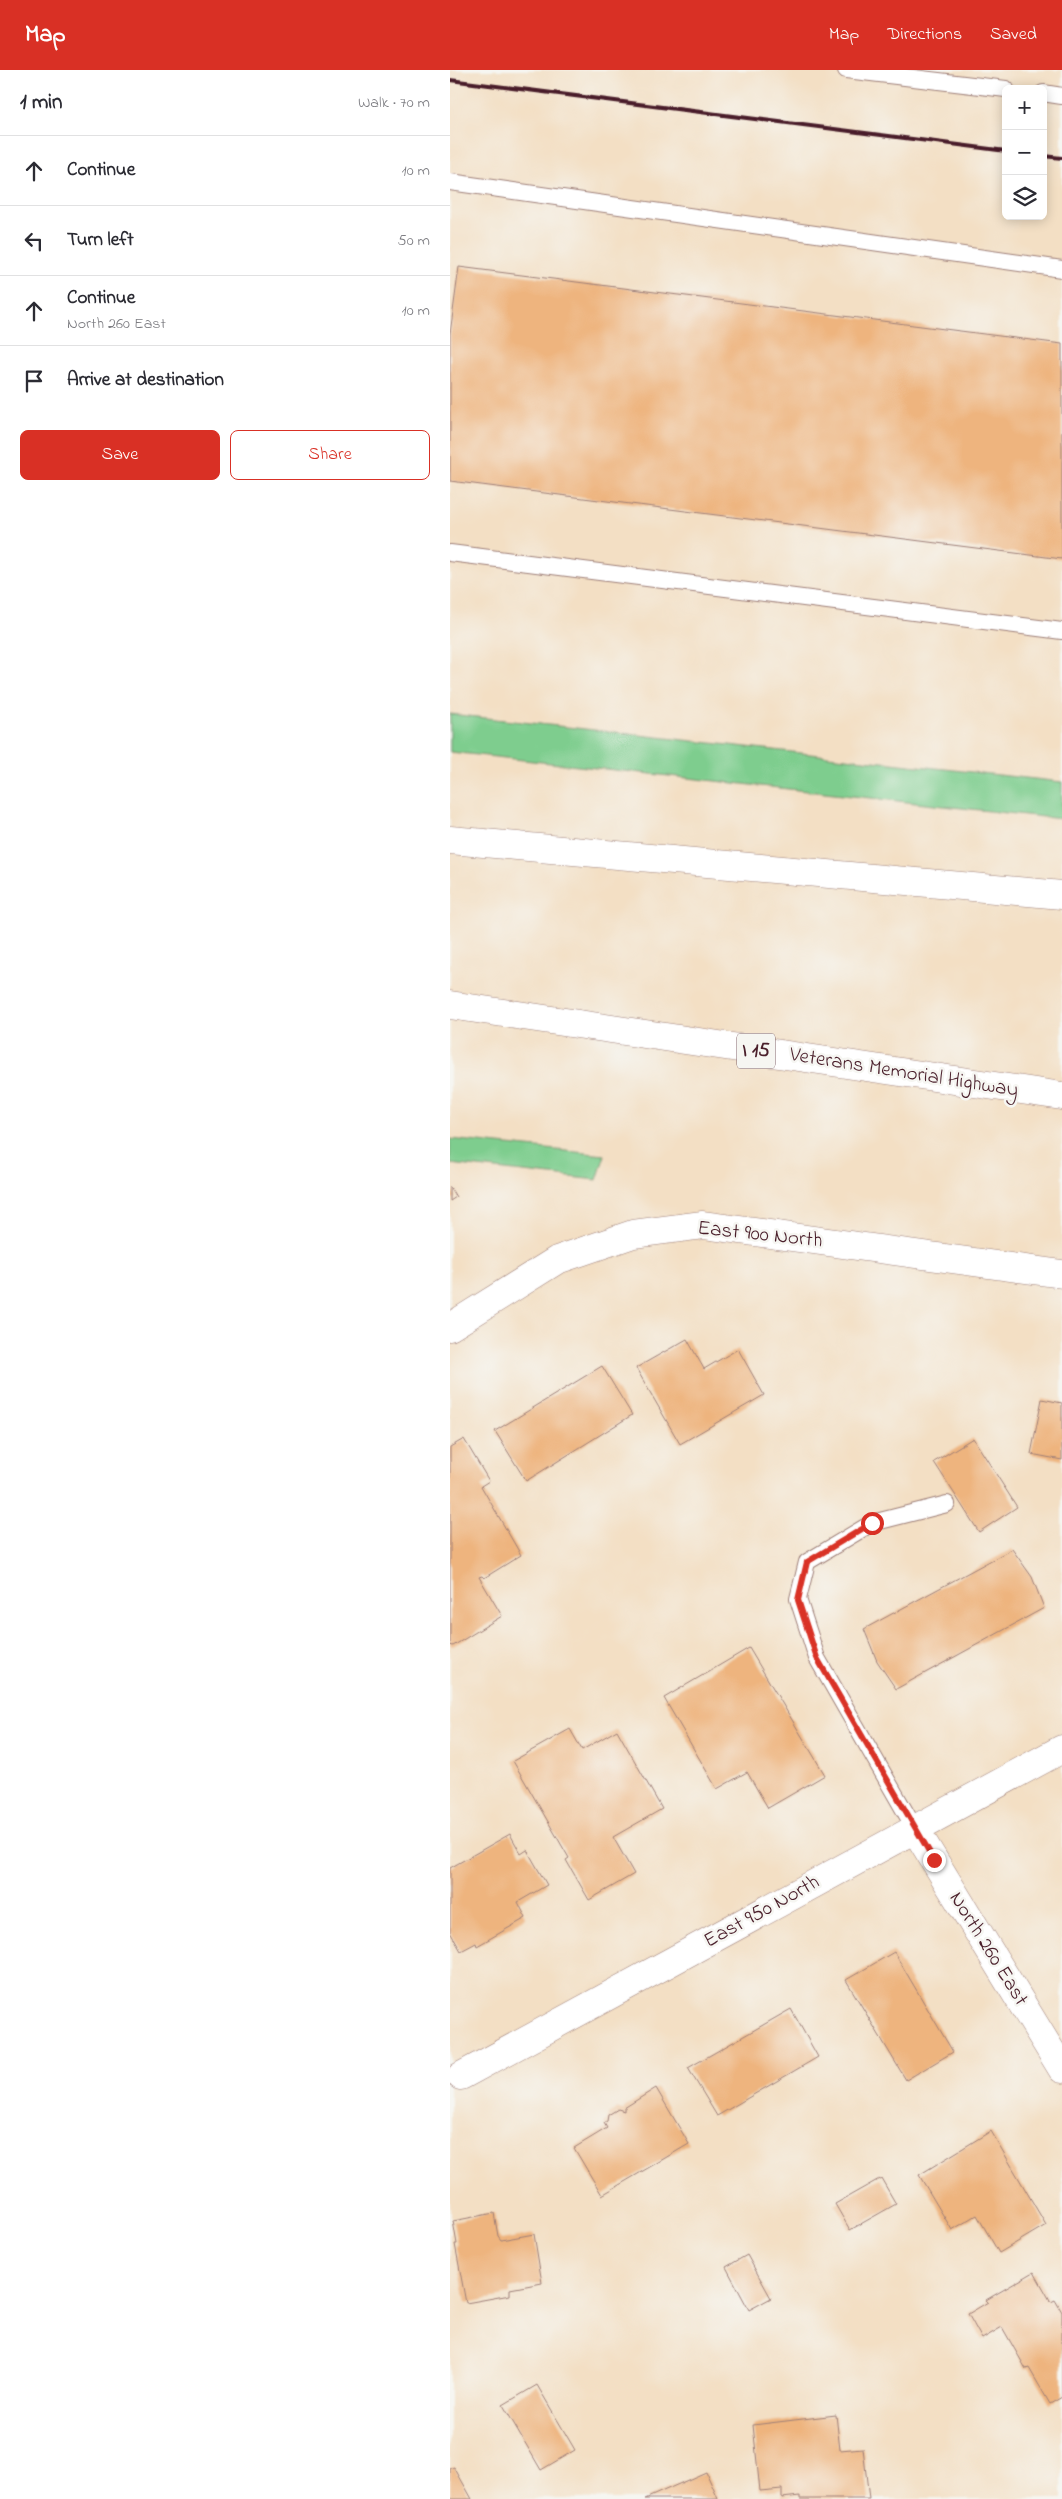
<!DOCTYPE html>
<meta charset="utf-8">
<style>
:root{--surface:#fff;--page:#f2f2f3;--text:#2b2b33;--muted:#7c7c81;--line:#e1e1e2;--accent:#d93025}
body{margin:0;font-family:"Indie Flower",sans-serif;background:var(--page);color:var(--text)}
.controls{position:absolute;right:15px;top:15px;display:grid;overflow:hidden;border-radius:8px;box-shadow:0 2px 12px #0003}
.controls button{width:45px;height:45px;display:grid;place-items:center;padding:0;border:0;border-bottom:1px solid var(--line);background:var(--surface);color:var(--text);font:25px sans-serif}
.stop{position:absolute;width:15px;height:15px;margin:-11px;border:4px solid #d93025;border-radius:50%;background:#fff}
.stop.end{background:#d93025;border-color:#fff;box-shadow:0 1px 5px #0008}
.list{margin:0;padding:0;list-style:none}
h2{display:flex;justify-content:space-between;align-items:center;height:65px;margin:0;padding:0 20px;font-size:21px}
h2 small{font-size:16px;font-weight:400;color:var(--muted)}
.list li{display:grid;grid-template-columns:32px 1fr auto;gap:15px;align-items:center;box-sizing:border-box;height:70px;padding:0 20px;border-top:1px solid var(--line)}
.list b{display:block;font-size:19px;white-space:nowrap}
.list p{margin:0;font-size:16px;white-space:nowrap;color:var(--muted)}
.list em{font-size:16px;font-style:normal;color:var(--muted)}
.actions{display:flex;gap:10px;padding:15px 20px}
.actions a{flex:1;padding:11px 0;border:1px solid var(--accent);border-radius:8px;text-align:center;font-size:18px;color:var(--accent)}
.actions .main{background:var(--accent);color:#fff}
.icon{flex:none;width:28px;height:28px;fill:none;stroke:currentColor;stroke-width:2;stroke-linecap:round;stroke-linejoin:round}
.map{position:relative;flex:none;width:612px;height:2429px;overflow:hidden}
header{display:flex;align-items:center;gap:30px;box-sizing:border-box;height:70px;padding:0 25px;background:var(--accent);color:#fff}
header strong{font-size:24px}
nav{display:flex;gap:28px;margin-inline-start:auto;font-size:18px}
main{display:flex}
aside{flex:1;background:var(--surface)}
.map>svg:first-child{display:block}
</style>
<header>
<strong>Map</strong>
<nav><a>Map</a><a>Directions</a><a>Saved</a></nav>
</header>
<main>
<aside>
<h2>1 min<small>Walk · 70 m</small></h2>
<ul class="list">
<li><svg class="icon" aria-label="ahead" viewBox="0 0 24 24"><path d="M12 20V5M6 11l6-6 6 6"/></svg><div><b>Continue</b></div><em>10 m</em></li>
<li><svg class="icon" aria-label="left" viewBox="0 0 24 24"><path d="M17 20v-9H6M10 6l-5 5 5 5"/></svg><div><b>Turn left</b></div><em>50 m</em></li>
<li><svg class="icon" aria-label="ahead" viewBox="0 0 24 24"><path d="M12 20V5M6 11l6-6 6 6"/></svg><div><b>Continue</b><p>North 260 East</p></div><em>10 m</em></li>
<li><svg class="icon" aria-label="arrive" viewBox="0 0 24 24"><path d="M6 21V4h12l-3 4 3 4H6"/></svg><div><b>Arrive at destination</b></div></li>
</ul>
<div class="actions"><a class="main">Save</a><a>Share</a></div>
</aside>
<div class="map">
<svg width="612" height="2429" viewBox="0 0 612 2429">
<rect width="100%" height="100%" fill="#f6f6f2"/>
<filter id="ink" filterUnits="userSpaceOnUse"><feTurbulence type="fractalNoise" baseFrequency=".02" numOctaves="2"/><feDisplacementMap in="SourceGraphic" scale="10" xChannelSelector="R" yChannelSelector="G"/><feConvolveMatrix kernelMatrix="1 2 1 2 8 2 1 2 1" color-interpolation-filters="sRGB"/></filter>
<filter id="wash" filterUnits="userSpaceOnUse"><feTurbulence type="fractalNoise" baseFrequency=".0096" numOctaves="4" result="noise"/><feDisplacementMap in="SourceGraphic" scale="20" xChannelSelector="R" yChannelSelector="G"/><feGaussianBlur stdDeviation="1.12" result="paint"/><feColorMatrix in="noise" values="0 0 0 0 0 0 0 0 0 0 0 0 0 0 0 0 0 1.4 0 .05"/><feComposite in="paint" operator="in"/></filter>
<g filter="url(#wash)">
<rect width="100%" height="100%" fill="#f3dfc4"/>
<path fill="#7ecd8e" stroke="#64765c" d="M0 644 612 712V749L0 682Z
M0 1069 155 1085 147 1110 0 1094Z"/>
<g id="blocks">
<path fill="#eeb47e" d="M9 197 612 274V489L0 411V264Z
M0 1117 6 1127 0 1131Z
M237 1269 254 1299 288 1279 314 1325 230 1374 186 1298Z
M152 1296 182 1345 76 1411 45 1361Z
M592 1329 612 1333V1390L581 1384Z
M523 1368 567 1437 529 1462 484 1392Z
M14 1369 39 1411 31 1416 71 1485 34 1508 32 1506 29 1507 52 1546 3 1576 0 1575V1377Z
M562 1479 582 1507 594 1538 446 1619 427 1591 414 1559Z
M299 1578 375 1705 318 1738 297 1702 267 1719 214 1628Z
M120 1659 132 1680 167 1660 212 1739 163 1767 184 1804 139 1830 116 1790 119 1788 63 1691Z
M60 1764 71 1784 77 1780 97 1815 68 1832 76 1848 27 1876 26 1873 11 1881 0 1862V1798Z
M444 1882 503 1982 456 2010 396 1910Z
M341 1939 368 1987 267 2046 238 1998Z
M206 2018 239 2074 152 2125 124 2078 157 2058 154 2053 157 2051 158 2045 168 2039 174 2041V2038Z
M541 2061 596 2155 549 2183 527 2145 502 2160 469 2105Z
M431 2108 446 2134 400 2160 385 2134Z
M44 2143 48 2166 51 2170 84 2164 92 2213 60 2219V2225L16 2233 5 2174H7L3 2151Z
M297 2185 321 2228 299 2240 276 2197Z
M584 2202 601 2232 605 2230 612 2242V2327L600 2334 579 2298 576 2299 552 2257 532 2269 518 2244 538 2232 536 2230Z
M87 2315 125 2380 91 2400 53 2335Z
M386 2345 390 2380 413 2378 419 2429H350V2426L332 2428V2419L310 2421 303 2355Z
M4 2397 22 2429H0V2399Z
M256 2402 268 2429H195Z"/>
</g>
</g>
<g filter="url(#ink)">
<use href="#blocks" fill-opacity="0" stroke="#9e7f78" stroke-width="1"/>
<g fill="none" stroke-linecap="round" stroke-linejoin="round">
<g stroke="#9e7f78" stroke-width="18">
<path id="lane" d="M396 0 556 19
M593 23 612 26
M0 112 612 199
M0 483 612 561
M465 1759 367 1588 348 1529 357 1492 422 1453 497 1434"/>
</g>
<g stroke="#9e7f78" stroke-width="29">
<path id="street" d="M465 1759 612 1999
M11 2006 612 1679"/>
</g>
<g stroke="#9e7f78" stroke-width="29">
<path id="secondary" d="M0 1257 107 1190 183 1164 253 1155 612 1204"/>
</g>
<g stroke="#9e7f78" stroke-width="29">
<path id="highway" d="M0 770 612 825
M0 935 612 1026"/>
</g>
<use href="#lane" stroke="#fff" stroke-width="16"/>
<use href="#street" stroke="#fff" stroke-width="28"/>
<use href="#secondary" stroke="#fff" stroke-width="28"/>
<use href="#highway" stroke="#fff" stroke-width="28"/>
<path stroke="#4a1f2b" stroke-width="4" d="M0 10 556 81
M593 86 612 88"/>
</g>
</g>
<g fill="none" stroke-linecap="round" stroke-linejoin="round" filter="url(#ink)">
<path stroke="#d93025" stroke-width="6" d="M422 1453 357 1492 348 1530 367 1588 484 1790"/>
</g>
<g text-anchor="middle" dominant-baseline="central" stroke-width="5" stroke-linejoin="round" paint-order="stroke">
<rect fill="#f6f6f2" stroke="#7e6067" stroke-width="1" x="287" y="963.5" width="38" height="35" rx="4"/>
<g font-size="20" font-weight="bold" fill="#4a1f2b">
<text x="306" y="981">I 15</text>
</g>
<g font-size="21" fill="#4a1f2b" stroke="#f6f6f2">
<text transform="translate(454 1003) rotate(9)">Veterans Memorial Highway</text>
<text transform="translate(310 1165) rotate(6)">East 900 North</text>
<text transform="translate(312 1842) rotate(-29)">East 950 North</text>
<text transform="translate(538 1879) rotate(58)">North 260 East</text>
</g>
</g>
</svg>
<div class="controls">
<button>+</button>
<button>−</button>
<button><svg class="icon" aria-label="layers" viewBox="0 0 24 24"><path d="M12 4l9 5-9 5-9-5zM3 14l9 5 9-5"/></svg></button>
</div>
<div class="stop" style="left:422px;top:1453px"></div>
<div class="stop end" style="left:484px;top:1790px"></div>
</div>
</main>
